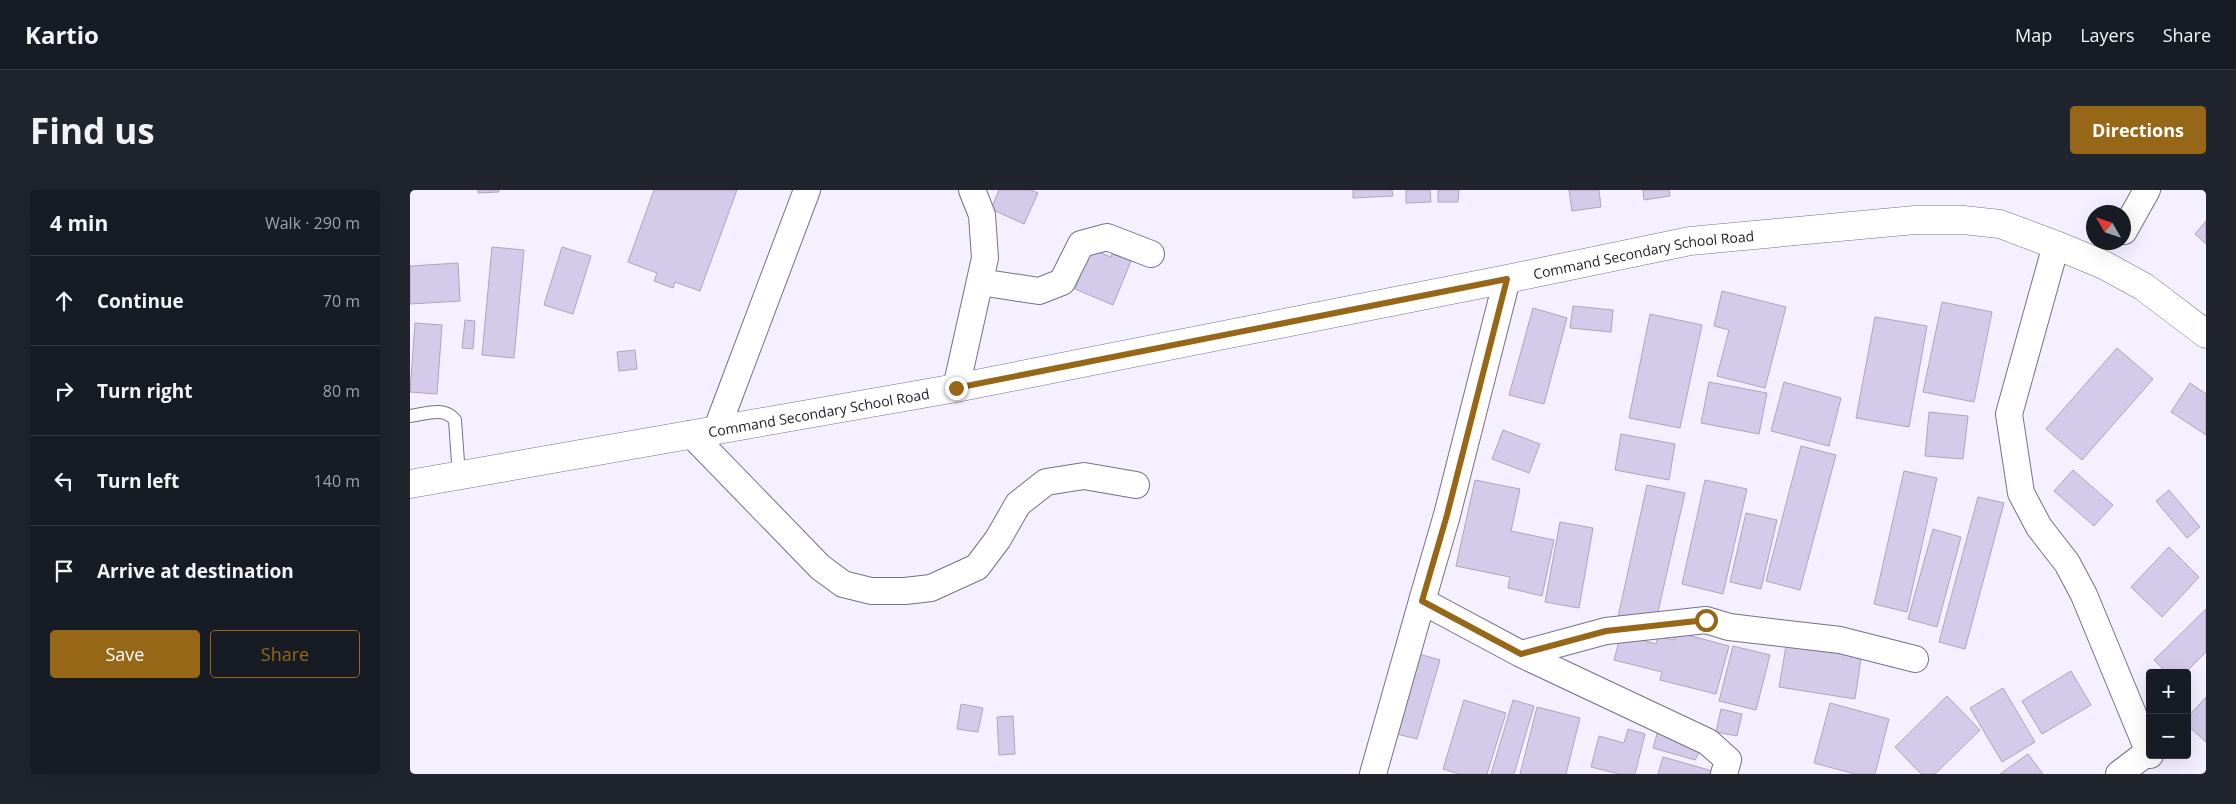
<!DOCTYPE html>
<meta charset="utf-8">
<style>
:root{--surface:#171b24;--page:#20242c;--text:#f1f3f6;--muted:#9ea1a6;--line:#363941;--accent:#966717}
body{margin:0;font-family:"Open Sans",sans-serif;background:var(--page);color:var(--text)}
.controls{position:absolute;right:15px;bottom:15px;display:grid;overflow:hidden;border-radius:5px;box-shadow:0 5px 20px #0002}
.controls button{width:45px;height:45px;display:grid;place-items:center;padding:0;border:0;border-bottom:1px solid var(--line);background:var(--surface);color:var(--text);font:25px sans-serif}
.compass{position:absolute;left:1676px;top:15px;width:45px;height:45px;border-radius:50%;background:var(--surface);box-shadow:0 5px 20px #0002;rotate:309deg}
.stop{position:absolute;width:15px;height:15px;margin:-11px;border:4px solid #966717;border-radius:50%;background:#fff}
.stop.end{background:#966717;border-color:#fff;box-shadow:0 1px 5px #0008}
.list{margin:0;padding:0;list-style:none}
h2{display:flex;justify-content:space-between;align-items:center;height:65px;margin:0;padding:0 20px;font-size:21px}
h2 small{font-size:16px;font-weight:400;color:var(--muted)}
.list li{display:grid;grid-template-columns:32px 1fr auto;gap:15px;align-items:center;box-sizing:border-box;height:90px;padding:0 20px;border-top:1px solid var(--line)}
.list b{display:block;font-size:19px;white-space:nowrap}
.list em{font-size:16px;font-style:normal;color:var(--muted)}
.actions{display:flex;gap:10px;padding:15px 20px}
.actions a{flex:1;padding:11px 0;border:1px solid var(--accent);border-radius:5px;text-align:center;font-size:18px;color:var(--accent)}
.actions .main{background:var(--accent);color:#fff}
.icon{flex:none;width:28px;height:28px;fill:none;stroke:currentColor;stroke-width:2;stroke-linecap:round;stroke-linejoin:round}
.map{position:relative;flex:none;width:1796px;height:584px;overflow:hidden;border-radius:5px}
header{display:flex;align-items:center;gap:30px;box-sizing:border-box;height:70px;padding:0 25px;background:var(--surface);border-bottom:1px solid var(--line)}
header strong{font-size:24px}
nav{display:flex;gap:28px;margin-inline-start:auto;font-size:18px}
.intro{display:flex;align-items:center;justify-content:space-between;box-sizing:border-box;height:120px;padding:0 30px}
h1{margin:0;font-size:35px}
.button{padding:12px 22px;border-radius:5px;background:var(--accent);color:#fff;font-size:18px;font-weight:700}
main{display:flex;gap:30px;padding:0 30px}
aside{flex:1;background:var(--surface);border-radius:5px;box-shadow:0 5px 20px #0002}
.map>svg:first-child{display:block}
</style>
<header>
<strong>Kartio</strong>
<nav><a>Map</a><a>Layers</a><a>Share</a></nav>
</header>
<div class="intro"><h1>Find us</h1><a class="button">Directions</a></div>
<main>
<aside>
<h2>4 min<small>Walk · 290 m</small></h2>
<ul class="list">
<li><svg class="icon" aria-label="ahead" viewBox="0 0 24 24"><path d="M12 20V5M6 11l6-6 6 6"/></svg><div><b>Continue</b></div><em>70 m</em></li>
<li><svg class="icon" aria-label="right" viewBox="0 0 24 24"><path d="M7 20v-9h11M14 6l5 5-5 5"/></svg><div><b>Turn right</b></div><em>80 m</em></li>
<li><svg class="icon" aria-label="left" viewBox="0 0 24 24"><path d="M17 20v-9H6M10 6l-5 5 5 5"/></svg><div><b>Turn left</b></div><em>140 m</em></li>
<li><svg class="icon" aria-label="arrive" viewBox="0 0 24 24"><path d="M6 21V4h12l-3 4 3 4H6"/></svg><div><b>Arrive at destination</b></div></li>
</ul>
<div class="actions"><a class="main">Save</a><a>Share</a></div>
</aside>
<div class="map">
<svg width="1796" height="584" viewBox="0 0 1796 584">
<rect width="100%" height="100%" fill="#f4f0ff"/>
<path fill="#d4cbeb" stroke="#aca5bc" d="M68 0H89V2L68 3Z
M244 0H327L290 101 265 92 263 98 244 91 247 83 218 72Z
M589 0H621L628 3 614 34 581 19Z
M943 0H982L983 6 943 8Z
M996 0H1020L1021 12 996 13Z
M1028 0H1049L1048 12H1028Z
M1159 0H1189L1191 17 1162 21Z
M1233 0H1259L1260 6 1234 10Z
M1796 31V54L1785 44Z
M82 57 114 60 104 168 72 165Z
M152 57 181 66 163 124 134 115Z
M681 59 701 67 702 64 721 71 703 115 665 99Z
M48 73 50 111 0 114V76Z
M1312 101 1376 117 1355 198 1307 186 1319 140 1304 136Z
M1532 112 1582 122 1564 212 1513 202Z
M1163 116 1203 120 1201 142 1160 138Z
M1123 118 1157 128 1134 214 1099 205Z
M1240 124 1292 135 1270 238 1219 228Z
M1465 127 1517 136 1499 237 1446 228Z
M55 130 65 131 63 159 52 158Z
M5 133 32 135 27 204 0 202Z
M1707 158 1743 189 1672 270 1636 239Z
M225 160 227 179 209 181 207 162Z
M1299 192 1357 203 1349 244 1291 233Z
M1374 192 1431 208 1419 256 1361 241Z
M1780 193 1796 204V245L1761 222Z
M1519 222 1558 226 1553 269 1515 266Z
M1093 240 1130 254 1119 283 1082 269Z
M1211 244 1265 254 1259 290 1205 280Z
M1391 256 1426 265 1390 400 1356 391Z
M1663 280 1703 315 1684 336 1644 301Z
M1494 281 1527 288 1497 422 1464 414Z
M1065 290 1110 299 1101 341 1144 350 1132 406 1098 398 1100 387 1046 376Z
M1295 290 1337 299 1313 404 1272 394Z
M1237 295 1275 303 1245 435 1208 427Z
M1759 300 1790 337 1777 348 1746 311Z
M1568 307 1594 313 1555 459 1529 452Z
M1336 323 1367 330 1351 399 1320 392Z
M1150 332 1183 338 1169 418 1135 412Z
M1523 339 1551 347 1527 437 1498 429Z
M1759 357 1789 387 1752 427 1721 397Z
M1796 419V462L1775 483H1757L1744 470Z
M1266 442 1319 456 1306 504 1250 490 1252 482 1204 470 1211 444 1246 454 1248 446 1264 450Z
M1377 450 1452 462 1445 509 1369 497Z
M1323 456 1360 465 1346 520 1309 511Z
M1002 462 1030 470 1007 549 979 542Z
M1661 481 1681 515 1632 544 1612 511Z
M1593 498 1625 552 1592 572 1560 518Z
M1537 506 1570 540 1525 584H1511L1485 557Z
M1796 507V552L1777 535V528Z
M1054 510 1096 523 1077 584H1049L1033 579Z
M1103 510 1124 516 1104 584H1081Z
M1420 513 1479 529 1465 584H1445L1404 573Z
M551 514 573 518 568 542 547 539Z
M1127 517 1170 528 1156 584H1110Z
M1311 519 1332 524 1327 546 1306 542Z
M603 526 605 564 589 565 587 527Z
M1250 533 1294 555 1285 570 1243 558Z
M1218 539 1235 544 1225 584H1209L1181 577 1189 546 1214 553Z
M1618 564 1633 584H1590Z
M1253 567 1306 582V584H1248Z"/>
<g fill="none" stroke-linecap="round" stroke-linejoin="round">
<g stroke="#777086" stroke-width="14">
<path id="lane" d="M0 226C16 224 34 216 45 230L49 286"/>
</g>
<g stroke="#777086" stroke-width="28">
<path id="street" d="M1714 41 1737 0
M1646 55 1599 224 1611 303 1629 337 1657 373 1674 405 1740 565
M1097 89 1037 325 1012 411 1111 464 1298 552 1318 570 1314 584
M570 92 629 101 652 92 671 54 697 47 741 64
M546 198 575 68 572 25 562 0
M306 241 397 0
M281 244 410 377 433 394 461 401H495L521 398 567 377 588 349 608 314 636 292 674 286 726 295
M1111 464 1196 441 1296 430 1319 437 1430 450 1505 469
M963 584 1012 411
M1709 584 1738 562"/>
</g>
<g stroke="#777086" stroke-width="29">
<g id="secondary">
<path id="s1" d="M0 294 546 198 1097 89 1280 51 1505 30H1553L1590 34 1646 55 1694 75 1734 97 1796 144"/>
</g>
</g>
<use href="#lane" stroke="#fff" stroke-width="12"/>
<use href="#street" stroke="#fff" stroke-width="26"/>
<use href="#secondary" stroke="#fff" stroke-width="28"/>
</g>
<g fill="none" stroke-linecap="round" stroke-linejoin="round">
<path stroke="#966717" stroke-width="6" d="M546 198 1097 89 1037 325 1012 411 1111 464 1196 441 1296 430"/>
</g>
<g text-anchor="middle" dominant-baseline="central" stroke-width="4" stroke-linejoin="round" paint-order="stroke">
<g font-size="14" fill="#1e1b24" stroke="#fff">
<text stroke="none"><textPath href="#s1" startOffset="1255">Command Secondary School Road</textPath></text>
<text stroke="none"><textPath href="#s1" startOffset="415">Command Secondary School Road</textPath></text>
</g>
</g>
</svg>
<div class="controls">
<button>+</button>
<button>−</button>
</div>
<svg class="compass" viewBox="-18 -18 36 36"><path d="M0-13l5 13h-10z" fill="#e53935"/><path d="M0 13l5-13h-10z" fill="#9ea1a6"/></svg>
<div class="stop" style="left:1296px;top:430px"></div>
<div class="stop end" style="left:546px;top:198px"></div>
</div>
</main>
